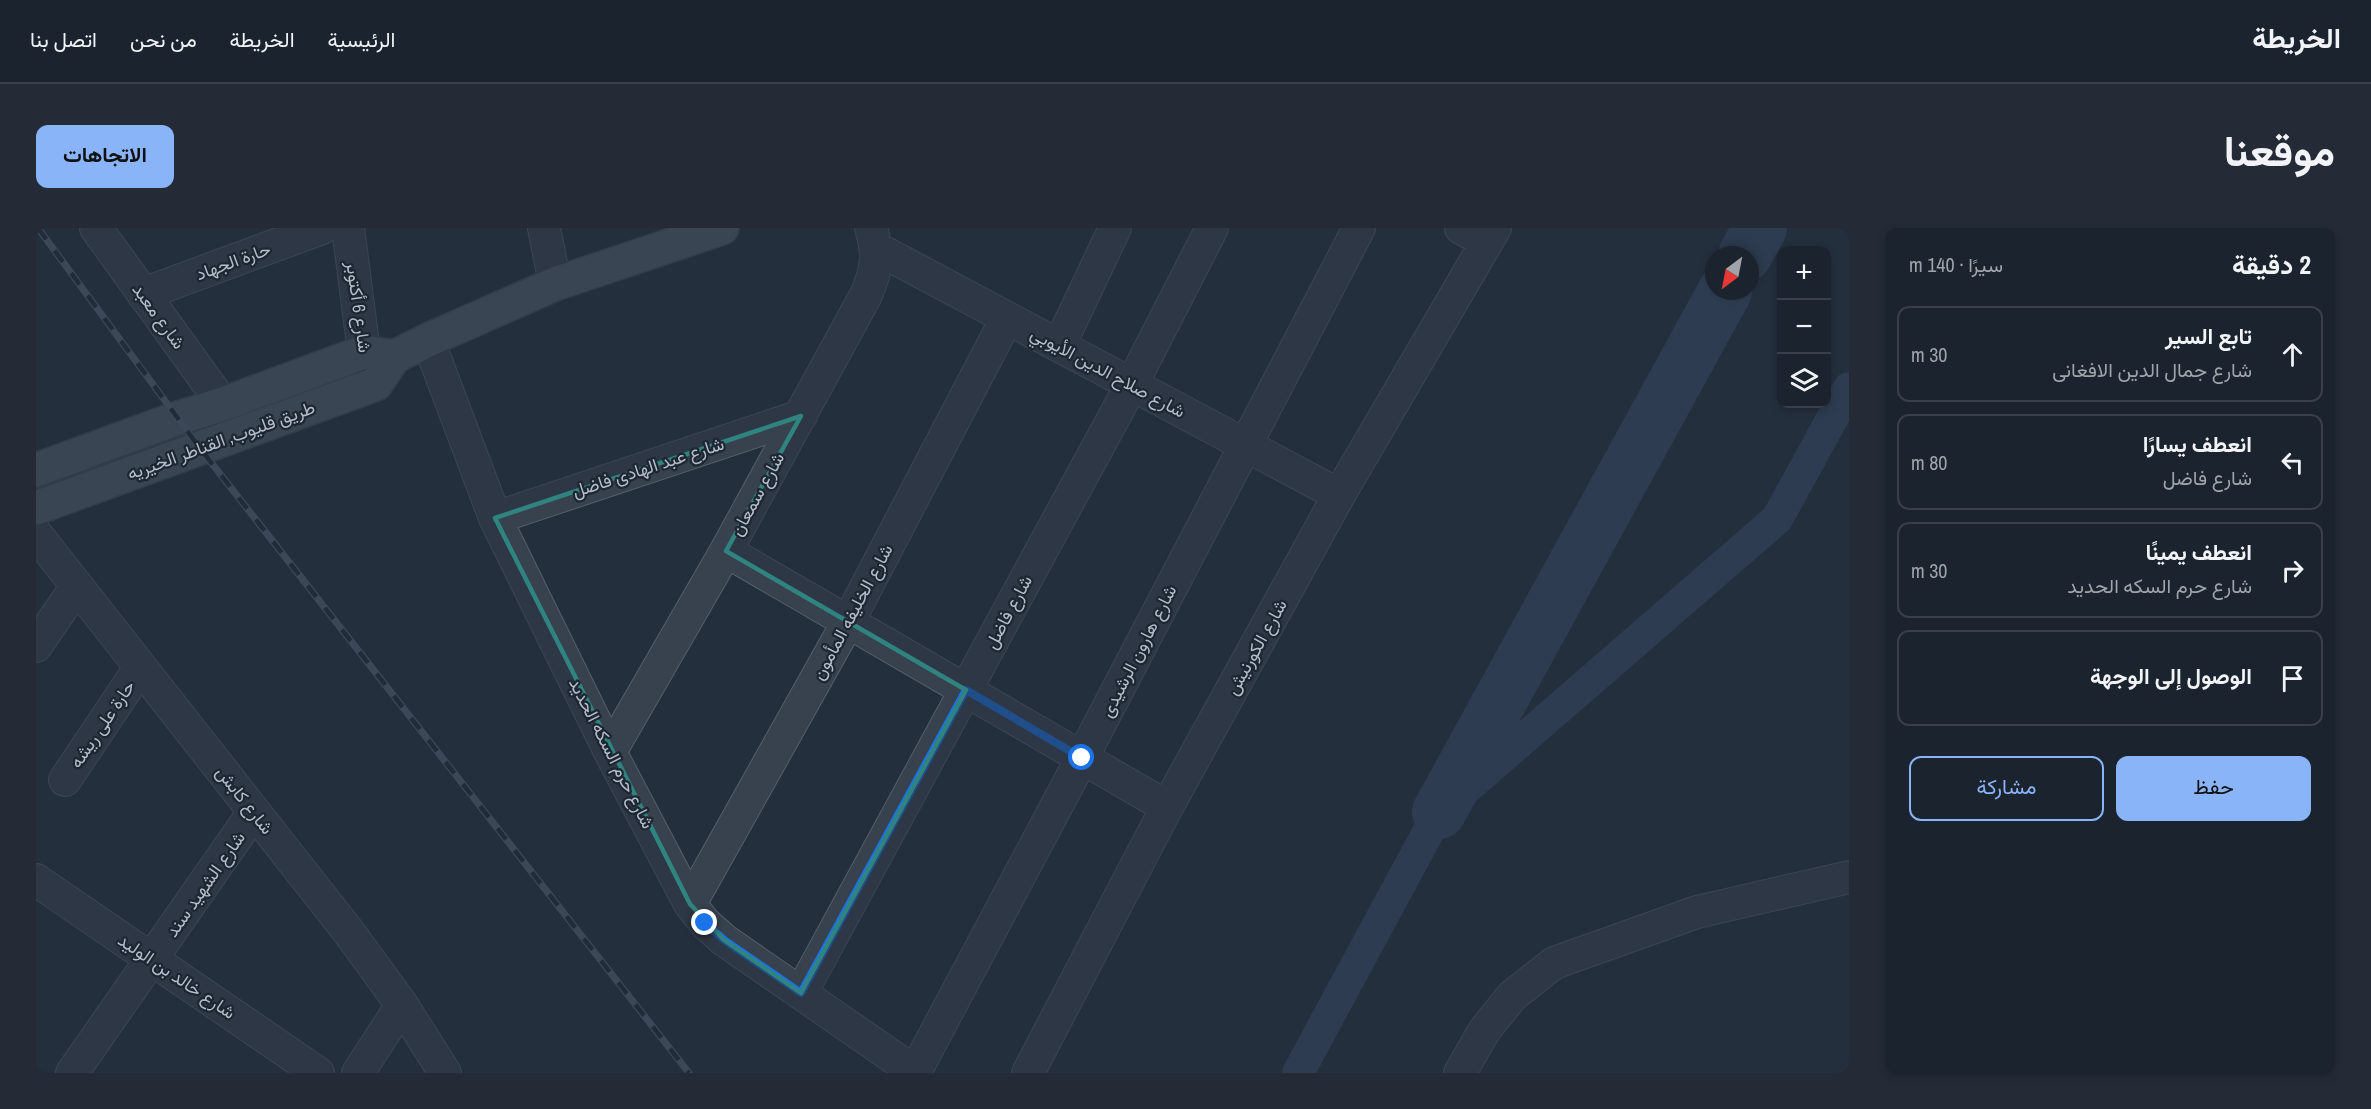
<!DOCTYPE html>
<html lang="ar">
<meta charset="utf-8">
<style>
:root{--surface:#1b232e;--page:#242b36;--text:#f1f3f6;--muted:#a0a4aa;--line:#39404a;--accent:#8ab4f8}
body{margin:0;font-family:"Archivo Narrow",Vazirmatn,sans-serif;background:var(--page);color:var(--text);direction:rtl}
.controls{position:absolute;right:18px;top:18px;display:grid;overflow:hidden;border-radius:12px;box-shadow:0 3px 9px #0003}
.controls button{width:54px;height:54px;display:grid;place-items:center;padding:0;border:0;border-bottom:2px solid var(--line);background:var(--surface);color:var(--text);font:30px sans-serif}
.compass{position:absolute;left:1669px;top:18px;width:54px;height:54px;border-radius:50%;background:var(--surface);box-shadow:0 3px 9px #0003;rotate:212deg}
.stop{position:absolute;width:18px;height:18px;margin:-14px;border:4px solid #1a73e8;border-radius:50%;background:#fff}
.stop.end{background:#1a73e8;border-color:#fff;box-shadow:0 2px 6px #0008}
.list{margin:0;padding:0;list-style:none}
h2{display:flex;justify-content:space-between;align-items:center;height:78px;margin:0;padding:0 24px;font-size:26px}
h2 small{font-size:20px;font-weight:400;color:var(--muted)}
.list li{display:grid;grid-template-columns:39px 1fr auto;gap:18px;align-items:center;box-sizing:border-box;height:96px;margin:0 12px 12px;padding:0 12px;border:2px solid var(--line);border-radius:12px}
.list b{display:block;font-size:22px;white-space:nowrap}
.list p{margin:0;font-size:20px;white-space:nowrap;color:var(--muted)}
.list em{font-size:20px;font-style:normal;color:var(--muted)}
.actions{display:flex;gap:12px;padding:18px 24px}
.actions a{flex:1;padding:14px 0;border:2px solid var(--accent);border-radius:12px;text-align:center;font-size:21px;color:var(--accent)}
.actions .main{background:var(--accent);color:#111}
.icon{flex:none;width:33px;height:33px;fill:none;stroke:currentColor;stroke-width:2;stroke-linecap:round;stroke-linejoin:round}
.map{position:relative;flex:none;width:1813px;height:845px;overflow:hidden;direction:ltr;border-radius:12px}
header{display:flex;align-items:center;gap:36px;box-sizing:border-box;height:84px;padding:0 30px;background:var(--surface);border-bottom:2px solid var(--line)}
header strong{font-size:28px}
nav{display:flex;gap:33px;margin-inline-start:auto;font-size:21px}
.intro{display:flex;align-items:center;justify-content:space-between;box-sizing:border-box;height:144px;padding:0 36px}
h1{margin:0;font-size:42px}
.button{padding:15px 27px;border-radius:12px;background:var(--accent);color:#111;font-size:21px;font-weight:700}
main{display:flex;gap:36px;padding:0 36px}
aside{flex:1;background:var(--surface);border-radius:12px;box-shadow:0 3px 9px #0003}
.map>svg:first-child{display:block}
</style>
<header>
<strong>الخريطة</strong>
<nav><a>الرئيسية</a><a>الخريطة</a><a>من نحن</a><a>اتصل بنا</a></nav>
</header>
<div class="intro"><h1>موقعنا</h1><a class="button">الاتجاهات</a></div>
<main>
<aside>
<h2>2 دقيقة<small>سيرًا · 140 m</small></h2>
<ul class="list">
<li><svg class="icon" aria-label="ahead" viewBox="0 0 24 24"><path d="M12 20V5M6 11l6-6 6 6"/></svg><div><b>تابع السير</b><p>شارع جمال الدين الافغانى</p></div><em>30 m</em></li>
<li><svg class="icon" aria-label="left" viewBox="0 0 24 24"><path d="M17 20v-9H6M10 6l-5 5 5 5"/></svg><div><b>انعطف يسارًا</b><p>شارع فاضل</p></div><em>80 m</em></li>
<li><svg class="icon" aria-label="right" viewBox="0 0 24 24"><path d="M7 20v-9h11M14 6l5 5-5 5"/></svg><div><b>انعطف يمينًا</b><p>شارع حرم السكه الحديد</p></div><em>30 m</em></li>
<li><svg class="icon" aria-label="arrive" viewBox="0 0 24 24"><path d="M6 21V4h12l-3 4 3 4H6"/></svg><div><b>الوصول إلى الوجهة</b></div></li>
</ul>
<div class="actions"><a class="main">حفظ</a><a>مشاركة</a></div>
</aside>
<div class="map">
<svg width="1813" height="845" viewBox="0 0 1813 845">
<rect width="100%" height="100%" fill="#242f3e"/>
<g fill="none" stroke-linecap="round" stroke-linejoin="round">
<path stroke="#394c67" stroke-width="32" d="M1262 845 1403 584 1741 291 1813 160"/>
<path stroke="#394c67" stroke-width="54" d="M1709 27 1724 0
M1403 584 1689 63"/>
<g stroke="#565f6c" stroke-width="34">
<path id="minor" d="M60 0 187 176
M312 0 328 124 338 149
M508 0 519 56
M1425 0 1451 14
M840 20 1303 267
M107 66 286 0
M392 112 459 290 574 524 654 676 669 695 688 712 880 845
M1023 118 1079 0
M459 290 765 188
M0 306 312 703 366 777 409 845
M690 323 1131 579
M0 418 41 358
M574 524 690 323 830 67C841 41 843 27 835 0
M29 552 104 440
M0 652 282 845
M654 676 812 394 971 90
M765 765 1096 156 1176 0
M879 844 1046 530 1323 0
M36 845 218 584
M322 845 366 777
M992 845 1131 579 1303 267 1459 0
M1424 845 1448 803 1476 768 1518 735 1661 684 1813 649"/>
</g>
<g stroke="#414a57" stroke-width="36">
<path id="major" d="M0 242 142 190 187 176 328 124 358 129
M0 280 340 156 358 129 392 112 519 56 686 0"/>
</g>
<use href="#minor" stroke="#38414e" stroke-width="32"/>
<use href="#major" stroke="#56606e" stroke-width="33"/>
<g stroke="#5a6575" stroke-width="7">
<path id="rail" d="M2 0 163 219 653 845"/>
</g>
<use href="#rail" stroke="#1d2633" stroke-width="4.5" stroke-dasharray="14" stroke-linecap="butt"/>
</g>
<g fill="none" stroke-linecap="round" stroke-linejoin="round">
<path stroke="#1a73e8" stroke-width="8" d="M669 695 688 712 765 765 930 462 1046 530"/>
</g>
<path d="M0 0H1813V845H0ZM765 188 690 323 930 462 765 765 688 712 654 676 459 290Z" fill="#242f3e" fill-opacity=".55" fill-rule="evenodd"/>
<path fill="none" stroke="#308480" stroke-width="4.5" stroke-linejoin="round" d="M765 188 690 323 930 462 765 765 688 712 654 676 459 290Z"/>
<g text-anchor="middle" dominant-baseline="central" stroke-width="4.5" stroke-linejoin="round" paint-order="stroke">
<g font-size="18" fill="#b4bcc9" stroke="#1d2633">
<text transform="translate(197 33) rotate(-20)">حارة الجهاد</text>
<text transform="translate(323 79) rotate(82)">شارع 6 أكتوبر</text>
<text transform="translate(123 88) rotate(54)">شارع معبد</text>
<text transform="translate(1072 144) rotate(28)">شارع صلاح الدين الأيوبي</text>
<text transform="translate(185 212) rotate(-20)">طريق قليوب, القناطر الخيريه</text>
<text transform="translate(612 239) rotate(-18)">شارع عبد الهادى فاضل</text>
<text transform="translate(721 266) rotate(-61)">شارع سمعان</text>
<text transform="translate(816 384) rotate(-62)">شارع الخليفه المأمون</text>
<text transform="translate(972 384) rotate(-62)">شارع فاضل</text>
<text transform="translate(1220 419) rotate(-61)">شارع الكورنيش</text>
<text transform="translate(1102 423) rotate(-63)">شارع هارون الرشيدى</text>
<text transform="translate(66 496) rotate(-56)">حارة على ريشه</text>
<text transform="translate(576 525) rotate(63)">شارع حرم السكه الحديد</text>
<text transform="translate(209 572) rotate(52)">شارع كابش</text>
<text transform="translate(169 656) rotate(-55)">شارع الشهيد سند</text>
<text transform="translate(141 748) rotate(34)">شارع خالد بن الوليد</text>
</g>
</g>
</svg>
<div class="controls">
<button>+</button>
<button>−</button>
<button><svg class="icon" aria-label="layers" viewBox="0 0 24 24"><path d="M12 4l9 5-9 5-9-5zM3 14l9 5 9-5"/></svg></button>
</div>
<svg class="compass" viewBox="-18 -18 36 36"><path d="M0-13l5 13h-10z" fill="#e53935"/><path d="M0 13l5-13h-10z" fill="#a0a4aa"/></svg>
<div class="stop" style="left:1046px;top:530px"></div>
<div class="stop end" style="left:669px;top:695px"></div>
</div>
</main>
